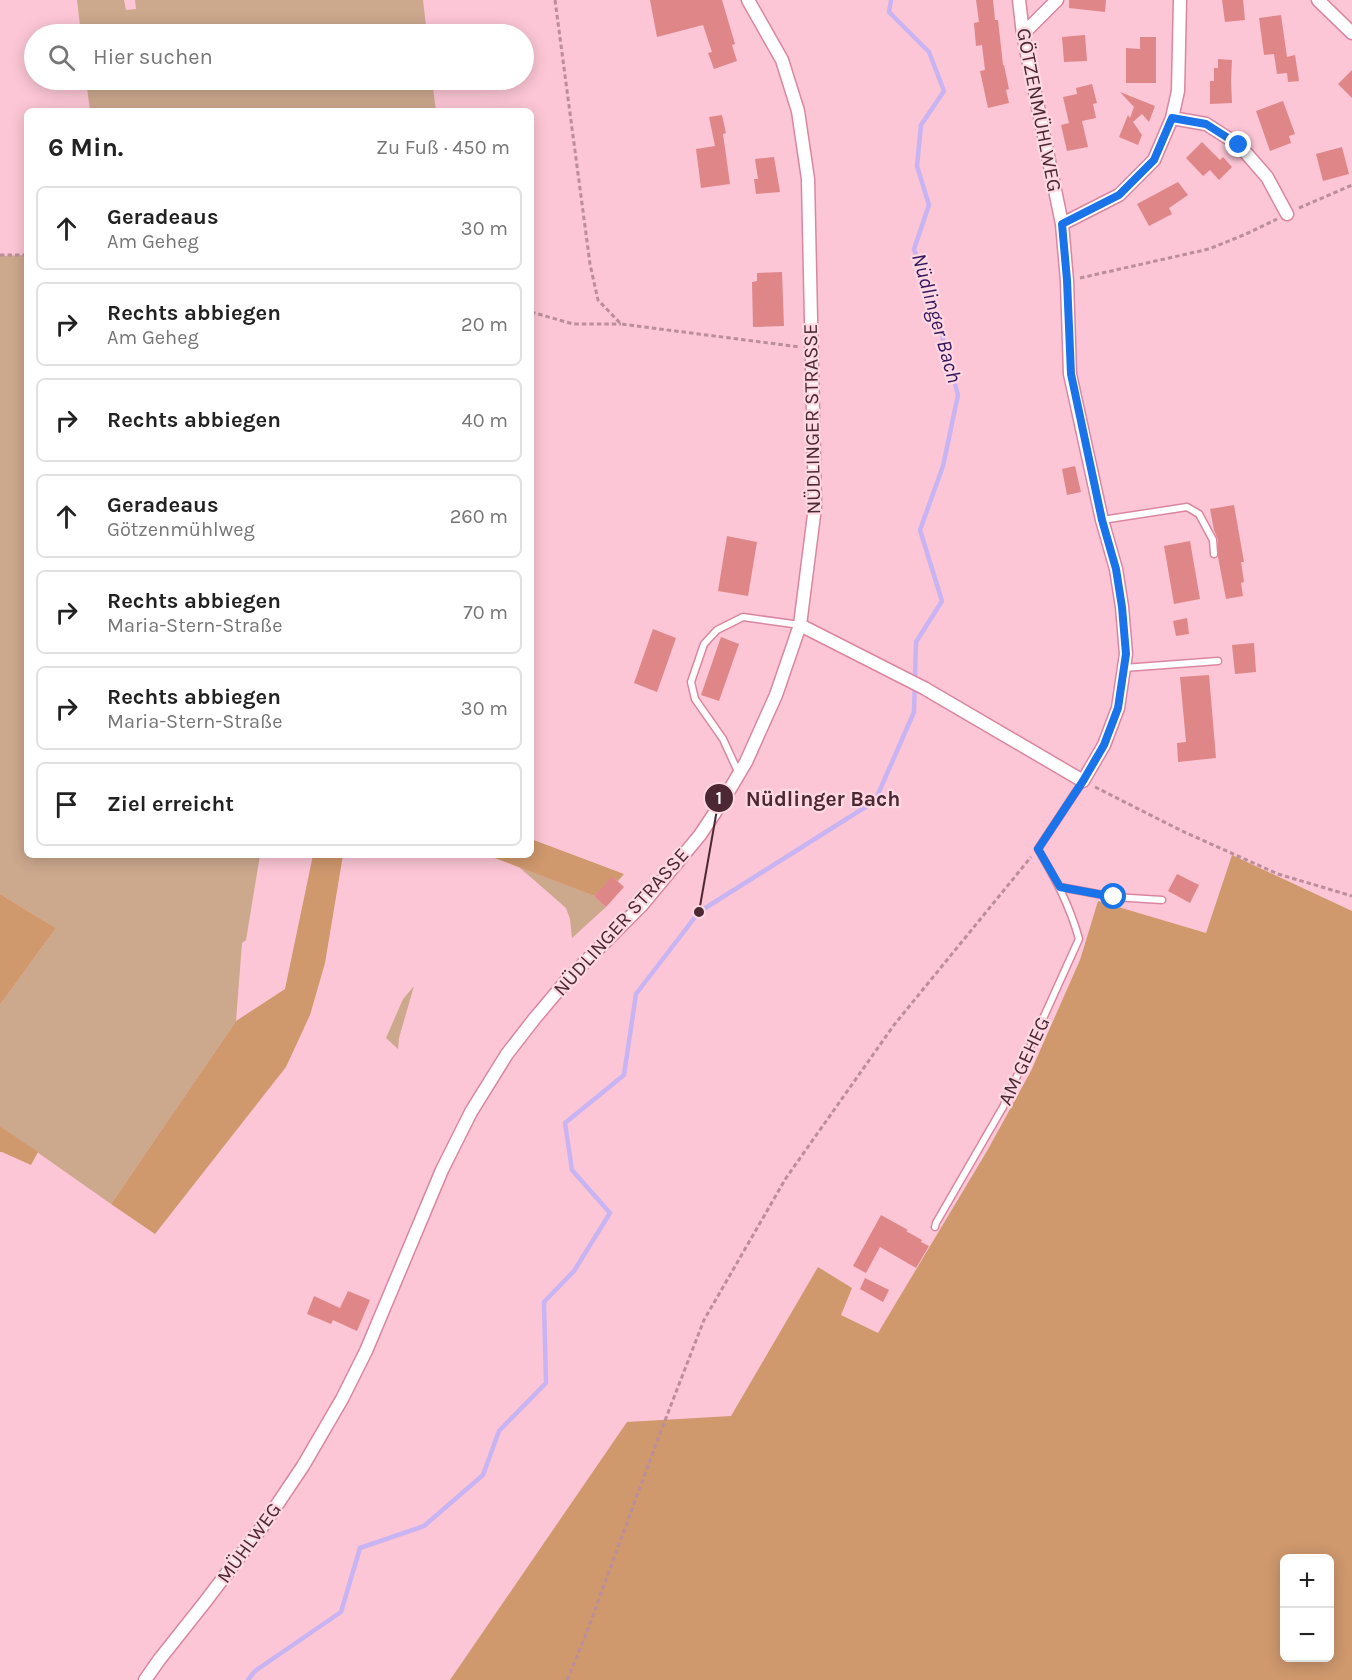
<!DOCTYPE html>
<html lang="de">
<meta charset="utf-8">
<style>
:root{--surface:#fff;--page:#f6f6f6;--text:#222;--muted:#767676;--line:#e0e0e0}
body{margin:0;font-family:Karla,sans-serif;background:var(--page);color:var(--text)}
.controls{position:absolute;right:18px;bottom:18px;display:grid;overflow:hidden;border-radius:9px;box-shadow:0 3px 15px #0003}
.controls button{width:54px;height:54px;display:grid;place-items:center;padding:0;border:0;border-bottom:2px solid var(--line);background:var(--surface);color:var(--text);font:30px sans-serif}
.stop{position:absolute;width:18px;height:18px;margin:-14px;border:4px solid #1a73e8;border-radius:50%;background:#fff}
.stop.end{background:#1a73e8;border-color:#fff;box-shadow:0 2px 6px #0008}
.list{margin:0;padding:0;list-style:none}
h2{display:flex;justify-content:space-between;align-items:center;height:78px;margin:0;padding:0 24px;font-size:26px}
h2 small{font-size:20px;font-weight:400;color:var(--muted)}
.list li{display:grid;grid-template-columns:39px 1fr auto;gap:18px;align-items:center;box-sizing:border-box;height:84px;margin:0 12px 12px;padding:0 12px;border:2px solid var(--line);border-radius:9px}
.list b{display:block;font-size:22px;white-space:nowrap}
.list p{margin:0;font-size:20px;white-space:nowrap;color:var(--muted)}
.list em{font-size:20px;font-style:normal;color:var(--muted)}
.icon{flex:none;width:33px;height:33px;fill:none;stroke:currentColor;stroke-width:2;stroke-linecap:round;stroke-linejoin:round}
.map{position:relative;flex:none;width:1352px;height:1680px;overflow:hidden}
.search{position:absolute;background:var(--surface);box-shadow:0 3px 15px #0003;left:24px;top:24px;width:510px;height:66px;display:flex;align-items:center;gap:15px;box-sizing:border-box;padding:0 21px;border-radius:33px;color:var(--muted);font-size:22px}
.panel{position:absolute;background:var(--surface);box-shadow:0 3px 15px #0003;left:24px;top:108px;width:510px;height:750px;border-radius:9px}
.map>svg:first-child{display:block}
</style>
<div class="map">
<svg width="1352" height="1680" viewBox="0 0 1352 1680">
<rect width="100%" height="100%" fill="#fcc6d6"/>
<path fill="#cca88d" d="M77 0H124L126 10 136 9 135 0H423L427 34H81Z
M86 80H432L436 111H90Z
M27 255V855H260L246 940 242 943 236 1021 111 1204 0 1126V1005L56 928 0 894V256Z
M519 867 594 896 606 907 572 938 570 919 566 908Z
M414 986 399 1038 398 1049 386 1038 403 999Z"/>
<path fill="#cf986d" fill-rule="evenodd" d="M531 839 624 874 618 881 612 877 594 896 487 855H531Z
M313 855H343L325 963 310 1015 286 1067 155 1234 111 1204 236 1021 285 989Z
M1232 855 1352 911V1680H450L627 1422 731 1416 818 1267 852 1288 841 1315 878 1333 987 1151 1031 1071 1080 960 1098 901 1206 933ZM1284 1558H1330V1658H1284Z
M0 894 56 928 0 1005Z
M0 1126 38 1152 31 1165 2 1152H0Z"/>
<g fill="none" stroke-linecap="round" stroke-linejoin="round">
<path stroke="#c8b4f2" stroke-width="4.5" d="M248 1680 255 1671 341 1612 360 1548 424 1526 483 1475 499 1431 546 1383 544 1302 574 1271 610 1213 572 1170 565 1123 624 1075 636 994 699 912 875 801 914 712 916 642 942 601 920 530 943 466 958 395 940 328 914 249 929 205 917 166 921 125 944 91 929 52 889 12 891 0"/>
</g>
<path fill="#df8688" d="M650 0H722L735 44 732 45 737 61 714 69 708 53 712 52 703 25 657 37Z
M976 0H993L995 20H998L1003 65H1004L1009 89 1006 90 1009 103 988 108 980 71 985 70 982 45 976 46 974 23 979 22Z
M1069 0H1106L1105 12 1069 8Z
M1222 0H1243L1245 20 1225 22Z
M1281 15 1287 57 1295 55 1299 81 1288 82 1287 73 1277 74 1274 54 1264 55 1259 18Z
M1085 35 1087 61 1064 62 1062 37Z
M1140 37H1156V83H1126V48L1140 49Z
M1218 59 1232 60 1231 81 1232 103 1210 104V81H1214V68H1218Z
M1352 70V98L1338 84Z
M1092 84 1097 103 1093 104 1096 118 1082 121 1088 147 1067 151 1061 125 1069 123 1063 97 1077 94 1076 88Z
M1120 92 1155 106 1149 122 1142 114 1133 122 1142 135 1138 145 1119 137 1128 115 1130 118 1134 107Z
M1283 101 1295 134 1289 136 1291 143 1270 151 1256 111Z
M722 115 726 133 723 134 730 184 701 188 696 149 715 146 709 117Z
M1202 142 1220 160 1223 157 1232 167 1219 180 1210 170 1203 176 1186 158Z
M1342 147 1349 174 1323 181 1316 154Z
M774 157 780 192 756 194 754 179H758L755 159Z
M1178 182 1188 195 1169 208 1172 214 1149 226 1137 204Z
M782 272 784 326 753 327 752 282 757 281V273Z
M1075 466 1081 492 1067 495 1062 469Z
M1234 505 1244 562H1241L1244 582 1241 583 1243 596 1226 599 1218 557V540L1214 530 1210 509Z
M727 536 757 542 748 596 718 591Z
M1190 541 1200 599 1174 604 1164 546Z
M1187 618 1189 634 1176 636 1173 621Z
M653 629 676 638 657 692 634 683Z
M721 637 739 644 719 701 701 695Z
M1254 643 1256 672 1235 674 1232 645Z
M1209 675 1216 758 1178 762 1177 743 1186 742 1180 677Z
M1177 874 1199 885 1190 903 1168 891Z
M612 876 624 887 606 907 594 896Z
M881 1215 908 1230 906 1231 922 1240 921 1242 929 1246 916 1268 880 1247 866 1273 853 1266Z
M865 1278 889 1290 883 1302 860 1289Z
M348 1291 370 1300 357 1331 333 1320 331 1324 307 1314 314 1296 340 1308Z"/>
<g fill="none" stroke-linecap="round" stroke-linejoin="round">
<g stroke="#da86a1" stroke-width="9">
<path id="lane" d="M1102 520 1187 507 1199 514 1213 540 1214 554
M1124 668 1218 661
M739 774 723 739 695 699 691 682 704 644 717 630 743 617 800 625
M1060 887 1114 897 1162 900
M935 1227 936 1223 1003 1107 1079 939C1070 906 1055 878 1038 849L1083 781"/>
</g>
<g stroke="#da86a1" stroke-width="15">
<path id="street" d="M1318 0 1352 33
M1023 34 1057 0
M1172 118 1206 124 1239 145 1267 177 1287 214
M1062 224 1119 195 1154 160 1172 118 1178 91 1180 0
M800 625 924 688 1083 781 1104 745 1118 708 1126 654 1122 607 1116 569 1102 520 1070 374 1067 281 1062 224 1023 34 1019 0
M145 1680 159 1660 205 1602 262 1527 303 1466 342 1399 366 1351 442 1170 471 1112 507 1054 535 1018 567 980 642 905 700 835 724 799 746 762 776 695 800 625 815 507 808 179 798 111 782 60 748 0"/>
</g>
<path stroke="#bc8d9b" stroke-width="3" stroke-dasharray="4.5 3" stroke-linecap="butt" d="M555 0 590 264 598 300 621 324 800 347
M1299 208 1352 185
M0 255H27
M1080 278 1209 249 1246 234 1277 219
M531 312 573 324H621
M1095 787 1182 831 1278 874 1352 896
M567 1680 585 1637 657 1441 704 1320 786 1178 894 1025 1031 857"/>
<use href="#lane" stroke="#fff" stroke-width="6"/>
<use href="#street" stroke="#fff" stroke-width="12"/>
</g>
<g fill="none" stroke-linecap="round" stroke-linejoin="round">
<path stroke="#1a73e8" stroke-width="8" d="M1114 897 1060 887 1038 849 1083 781 1104 745 1118 708 1126 654 1122 607 1116 569 1102 520 1071 374 1067 280 1062 224 1119 195 1154 160 1172 118 1206 124 1239 145"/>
</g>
<g text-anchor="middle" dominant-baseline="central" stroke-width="4.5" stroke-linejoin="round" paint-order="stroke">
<g font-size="20" fill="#4b2834" stroke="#fed9e3">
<text transform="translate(1039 110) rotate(79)">GÖTZENMÜHLWEG</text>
<text transform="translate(812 419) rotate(-91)">NÜDLINGER STRASSE</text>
<text transform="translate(621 922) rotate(-48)">NÜDLINGER STRASSE</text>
<text transform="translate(1024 1061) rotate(-65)">AM GEHEG</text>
<text transform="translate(249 1543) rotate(-54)">MÜHLWEG</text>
</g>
<g font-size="21" font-style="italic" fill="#36175d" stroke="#fed9e3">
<text transform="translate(937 318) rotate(74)">Nüdlinger Bach</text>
</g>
</g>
<path fill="none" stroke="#4b2834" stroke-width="2" d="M699 912L719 798"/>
<g fill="#4b2834" stroke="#fed9e3" stroke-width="2">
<circle cx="699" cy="912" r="6"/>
<circle cx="719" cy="798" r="15"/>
</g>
<g font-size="18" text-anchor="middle" font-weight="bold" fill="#fff">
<text x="719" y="804">1</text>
</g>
<g font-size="21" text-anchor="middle" font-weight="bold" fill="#4b2834" stroke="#fed9e3" stroke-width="4.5" stroke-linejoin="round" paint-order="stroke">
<text x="823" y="806">Nüdlinger Bach</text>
</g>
</svg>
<div class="controls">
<button>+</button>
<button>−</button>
</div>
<div class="stop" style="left:1114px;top:897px"></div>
<div class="stop end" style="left:1239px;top:145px"></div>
<div class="search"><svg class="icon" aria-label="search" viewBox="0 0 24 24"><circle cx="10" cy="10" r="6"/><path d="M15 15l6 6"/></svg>Hier suchen</div>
<section class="panel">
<h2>6 Min.<small>Zu Fuß · 450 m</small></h2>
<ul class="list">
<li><svg class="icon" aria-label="ahead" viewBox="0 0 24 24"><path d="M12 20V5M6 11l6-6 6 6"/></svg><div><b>Geradeaus</b><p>Am Geheg</p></div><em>30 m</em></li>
<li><svg class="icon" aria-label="right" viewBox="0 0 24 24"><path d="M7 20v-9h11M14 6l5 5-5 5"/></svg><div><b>Rechts abbiegen</b><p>Am Geheg</p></div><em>20 m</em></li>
<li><svg class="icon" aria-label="right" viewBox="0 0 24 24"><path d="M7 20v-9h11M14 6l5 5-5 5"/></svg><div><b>Rechts abbiegen</b></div><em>40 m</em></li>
<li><svg class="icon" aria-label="ahead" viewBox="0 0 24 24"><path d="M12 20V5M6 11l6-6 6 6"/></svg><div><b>Geradeaus</b><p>Götzenmühlweg</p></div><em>260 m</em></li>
<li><svg class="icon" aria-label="right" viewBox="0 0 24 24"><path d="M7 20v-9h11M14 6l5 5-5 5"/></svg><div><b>Rechts abbiegen</b><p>Maria-Stern-Straße</p></div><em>70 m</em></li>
<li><svg class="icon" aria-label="right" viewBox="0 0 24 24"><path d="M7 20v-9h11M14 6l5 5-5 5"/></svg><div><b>Rechts abbiegen</b><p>Maria-Stern-Straße</p></div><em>30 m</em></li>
<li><svg class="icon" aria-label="arrive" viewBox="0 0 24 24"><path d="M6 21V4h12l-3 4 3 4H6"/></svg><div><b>Ziel erreicht</b></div></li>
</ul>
</section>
</div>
